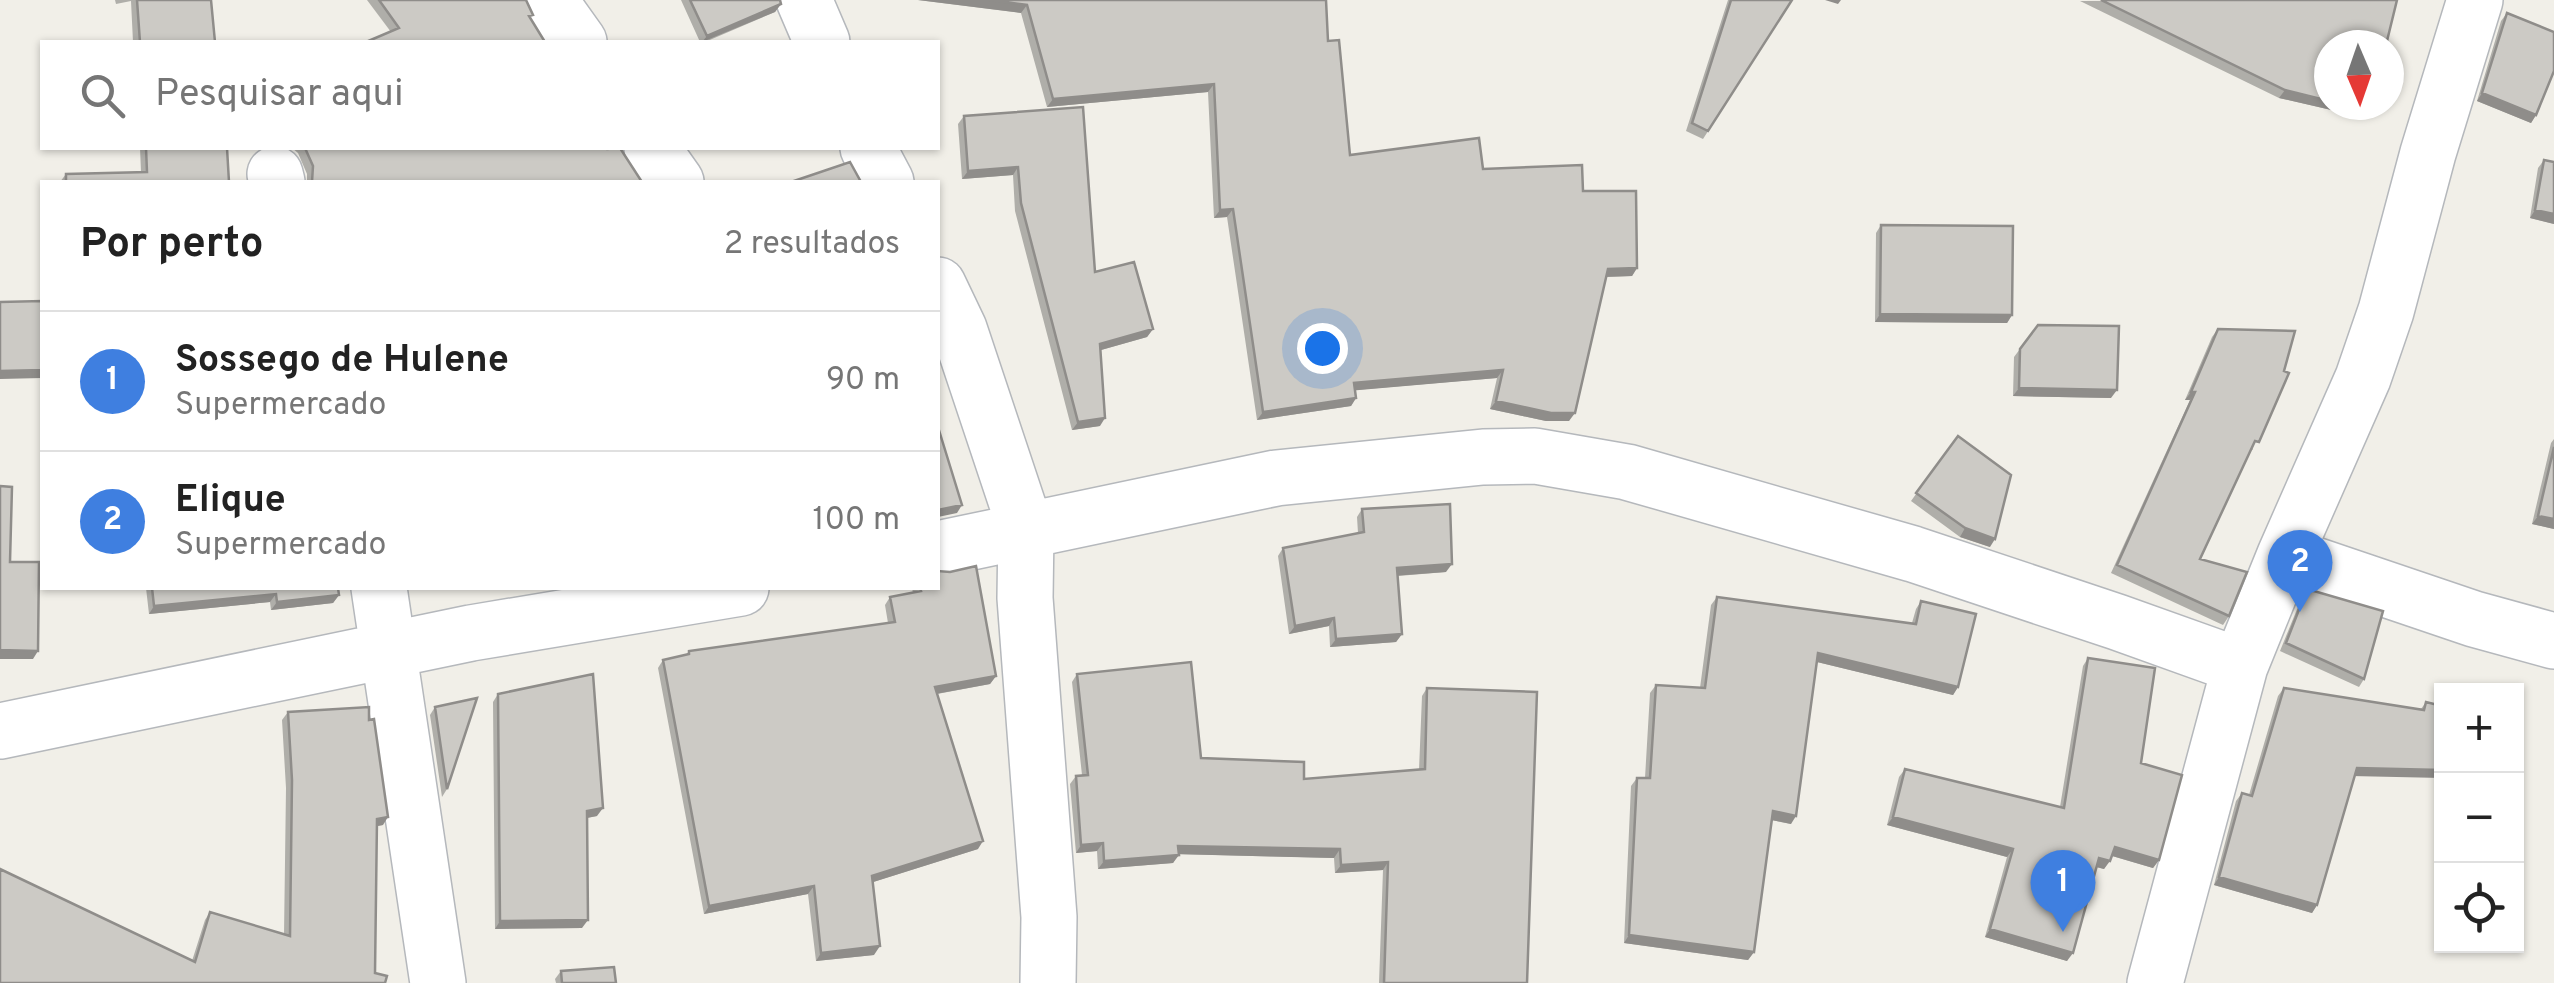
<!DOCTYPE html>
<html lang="pt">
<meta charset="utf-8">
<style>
:root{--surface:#fff;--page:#f6f6f6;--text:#222;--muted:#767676;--line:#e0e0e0;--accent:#ea580c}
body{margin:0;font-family:Overpass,sans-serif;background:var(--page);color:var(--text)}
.controls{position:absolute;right:30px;bottom:30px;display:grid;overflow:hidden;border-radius:0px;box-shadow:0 2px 8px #0004}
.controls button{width:90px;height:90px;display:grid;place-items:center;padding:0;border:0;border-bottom:2px solid var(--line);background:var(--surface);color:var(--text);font:50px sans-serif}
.compass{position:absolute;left:2314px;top:30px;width:90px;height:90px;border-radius:50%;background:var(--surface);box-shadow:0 2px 8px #0004;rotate:178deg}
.you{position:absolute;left:1322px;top:348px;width:35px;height:35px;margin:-25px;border:8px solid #fff;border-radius:50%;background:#1a73e8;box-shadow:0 0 0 15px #1a73e833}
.badge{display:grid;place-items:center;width:65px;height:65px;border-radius:50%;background:var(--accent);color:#fff;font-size:32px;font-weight:700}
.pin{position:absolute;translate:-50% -82px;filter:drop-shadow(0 2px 5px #0008)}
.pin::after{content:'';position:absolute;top:52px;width:35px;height:30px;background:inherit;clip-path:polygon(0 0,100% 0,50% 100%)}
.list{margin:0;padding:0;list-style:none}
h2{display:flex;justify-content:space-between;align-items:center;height:130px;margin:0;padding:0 40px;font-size:42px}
h2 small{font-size:32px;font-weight:400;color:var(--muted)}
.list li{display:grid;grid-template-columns:65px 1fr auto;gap:30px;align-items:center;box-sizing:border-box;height:140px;padding:0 40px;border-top:2px solid var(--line)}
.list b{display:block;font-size:38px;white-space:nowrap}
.list p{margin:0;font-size:32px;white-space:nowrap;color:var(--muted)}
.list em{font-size:32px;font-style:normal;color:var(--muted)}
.icon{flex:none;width:55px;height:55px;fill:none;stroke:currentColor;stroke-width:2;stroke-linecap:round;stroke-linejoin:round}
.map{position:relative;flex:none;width:2554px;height:983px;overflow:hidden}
.search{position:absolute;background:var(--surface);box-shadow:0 2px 8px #0004;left:40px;top:40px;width:900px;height:110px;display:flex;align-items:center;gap:25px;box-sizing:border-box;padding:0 35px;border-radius:0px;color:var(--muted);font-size:38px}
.panel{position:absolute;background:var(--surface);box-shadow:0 2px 8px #0004;left:40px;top:180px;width:900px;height:410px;border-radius:0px}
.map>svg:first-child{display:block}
</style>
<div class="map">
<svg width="2554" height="983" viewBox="0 0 2554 983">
<rect width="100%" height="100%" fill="#f1efe8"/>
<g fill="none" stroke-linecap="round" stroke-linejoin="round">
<g stroke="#b5b8bc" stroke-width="58">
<path id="minor" d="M549 0 579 42
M804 0 822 42
M652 148 676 182
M868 148 886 182
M275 174 277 182
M938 285 959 329 1026 530 1025 598 1049 917 1048 983
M938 549 1276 478 1483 457 1535 456 1627 472 1913 554 2117 622 2240 666
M2285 555 2474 619 2554 641
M379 588 438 983
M0 731 471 633 741 588
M2155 983 2240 666 2285 555 2363 378 2386 311 2428 153 2475 0"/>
</g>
<use href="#minor" stroke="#fff" stroke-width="55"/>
</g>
<path fill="#afaea9" d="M115 0H211L215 42H133L131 1 116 4Z
M367 0H526L391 32Z
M681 0H780L781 4 775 12 705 42H700Z
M918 0H1326L1328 41 1350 155 1483 169 1583 191 1637 268 1632 276 1606 277 1569 421H1546L1490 409 1497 378 1355 390 1356 398 1351 406 1257 420 1227 217 1214 218 1208 92 1047 107 1021 13Z
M1728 0H1792L1703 139 1686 131Z
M2397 0 2371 110 2366 118 2279 98 2080 1Z
M2507 13 2536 115 2531 123 2477 101 2501 21Z
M1083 107 1095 272 1153 329 1147 337 1101 350 1100 426 1072 430 1015 211 1013 175 962 179 958 124 964 116Z
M140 148H227L229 182H60L66 174 141 172Z
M292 148H606L642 182H307V174L298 153Z
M2544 160 2554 224 2530 218 2538 168Z
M1881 225 2012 315 2007 323 1875 322 1876 233Z
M2038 325 2111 398 2013 396 2014 357Z
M2218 329 2253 450 2251 449 2200 559 2229 616 2223 625 2111 573 2190 400H2185L2212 337Z
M1958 436 1990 547 1960 537 1911 501Z
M2554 439V529L2532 524 2551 443Z
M1362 509 1446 572 1398 576 1402 634 1396 642 1330 647 1329 626 1289 634 1278 556 1283 548 1358 533 1357 517Z
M146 588H338L339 595 333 603 271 610 270 602 149 614Z
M912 588H938L996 676 990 684 937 694 978 849 873 882 874 955 816 961 808 894 704 914 658 668 663 660 686 655 689 651 888 623 885 605 890 597 913 593Z
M2307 589 2364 679 2359 687 2280 651 2302 597Z
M1717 597 1912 623 1916 609 1921 601 1958 687 1953 695 1817 662 1791 824 1771 820 1754 952 1748 960 1624 943 1631 786 1637 778H1645L1650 693 1656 685 1700 688 1711 605Z
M2088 658 2141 763 2159 860 2153 868 2112 856 2104 869 2096 867 2067 961 1985 937 2007 857 1887 825 1899 777 1905 769 2060 807 2083 666Z
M1077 674 1201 758 1304 779 1419 770 1422 696 1427 688 1527 983H1379L1383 870 1335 873 1334 858 1178 854 1173 863 1098 869 1097 851 1076 853 1070 784 1076 776 1082 775 1072 682Z
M2284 688 2421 709 2426 702 2442 706 2354 776 2317 905 2312 913 2214 885 2236 801 2242 793 2249 795 2278 696Z
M498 694 597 816 587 818 582 928 495 929 493 702Z
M435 707 447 789 442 797 430 715Z
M288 712 369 720 383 825 377 826 375 973 385 983 192 961 205 920 210 912 284 935 286 788 282 720Z
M561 971 616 983H556L555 979Z"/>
<path fill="#8f8d8a" d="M918 0H989L1027 5 1021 13Z
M1825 0H1841L1838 4Z
M781 4 775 12 702 42 707 36Z
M1214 84 1208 92 1047 107 1053 99Z
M2285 90 2329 101V105H2348L2371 110 2366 118 2279 98Z
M2482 93 2536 115 2531 123 2477 101Z
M1018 167 1013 175 962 179 968 171Z
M1233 209 1227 217 1214 218 1220 210Z
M2535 210 2554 214V224L2530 218Z
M1637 268 1632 276 1602 277 1608 269Z
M1880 314 2012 315 2007 323 1875 322Z
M1153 329 1147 337 1094 352 1100 344Z
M42 370V378L0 379V371Z
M1503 370 1497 378 1348 391 1354 383Z
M2019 388 2117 390 2111 398 2013 396Z
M2191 392H2195L2190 400H2185Z
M1356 398 1351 406 1257 420 1263 412Z
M1496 401 1575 413 1569 421H1546L1490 409Z
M1105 418 1100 426 1072 430 1078 422Z
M962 505 957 513 938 517V510Z
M2538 516 2554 519V529L2532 524Z
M1965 528 1995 539 1990 547 1960 537Z
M1452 564 1446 572 1392 576 1397 568Z
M276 594 270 602 149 614 154 606Z
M339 595 333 603 271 610 277 602Z
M1334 618 1329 626 1289 634 1295 626Z
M1402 634 1396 642 1330 647 1336 639Z
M0 650 38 651 33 659H0Z
M1818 653 1958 687 1953 695 1813 661Z
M996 676 990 684 930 695 935 687Z
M2357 768 2442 770V778L2351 776Z
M603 808 597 816 581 819 587 811Z
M1773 811 1796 816 1791 824 1767 819Z
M388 817 383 825 372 827 377 819Z
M1893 817 2013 849 2007 857 1887 825Z
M983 841 978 849 867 884 872 876Z
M1103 843 1097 851 1076 853 1081 845Z
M1178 846 1340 849 1334 858 1172 854Z
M2115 847 2159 860 2153 868 2109 855Z
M1179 855 1173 863 1098 869 1104 861Z
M2099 858 2110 861 2104 869 2093 866Z
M1388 862 1383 870 1335 873 1341 865Z
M2219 877 2317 905 2312 913 2214 885Z
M814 886 808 894 704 914 709 906Z
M588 920 582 928 495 929 500 921Z
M1990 929 2073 953 2067 961 1985 937Z
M1629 935 1754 952 1748 960 1624 943Z
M880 946 874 955 816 961 821 953Z"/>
<path fill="#cccac5" stroke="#8f8d8a" stroke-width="2.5" d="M137 0H211L215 42H140Z
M379 0H526L533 15 529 16 545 42H366L399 28Z
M690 0H780L781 4 707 36Z
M989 0H1326L1328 41 1339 40 1350 155 1479 138 1483 169 1582 165 1583 191H1636L1637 268 1608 269 1575 413H1551L1496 401 1503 370 1354 383 1356 398 1263 412 1233 209 1220 210 1214 84 1053 99 1027 5Z
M1731 0H1792L1708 131 1692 123Z
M2101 0H2397L2386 45H2329V101L2285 90Z
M2507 13 2554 32V71L2536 115 2482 93Z
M2348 105H2372L2371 110Z
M1083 107 1095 272 1134 262 1153 329 1100 344 1105 418 1078 422 1021 203 1018 167 968 171 964 116Z
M146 148H227L229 182H66V174L147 172Z
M305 148H606L607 149 620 148 642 182H312L313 166Z
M2544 160 2554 162V214L2535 210Z
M850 162 861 182H791Z
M1881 225 2013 226 2012 315 1880 314Z
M42 301V370L0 371V302Z
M2038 325 2119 326 2117 390 2019 388 2020 349Z
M2218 329 2295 331 2284 371 2289 373 2259 442 2255 441 2200 559 2247 572 2229 616 2117 565 2195 392H2191Z
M938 427 962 505 938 510Z
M1958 436 2011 475 1995 539 1965 528 1916 493Z
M2554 447V519L2538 516Z
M0 486 12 487 10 562H39L38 651 0 650Z
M1450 504 1452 564 1397 568 1402 634 1336 639 1334 618 1295 626 1283 548 1364 532 1362 509Z
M976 566 996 676 935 687 983 841 872 876 880 946 821 953 814 886 709 906 663 660 689 654V651L895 622 890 597 921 591 920 588H938V571L950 572Z
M152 588H338L339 595 277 602 276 594 154 606Z
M2307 589 2383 611 2364 679 2286 643Z
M1717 597 1916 624 1921 601 1976 614 1958 687 1818 653 1796 816 1773 811 1754 952 1629 935 1637 778H1650L1656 685 1705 688Z
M2088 658 2155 668 2141 763 2182 775 2159 860 2115 847 2110 861 2099 858 2073 953 1990 929 2013 849 1893 817 1905 769 2064 808Z
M1191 662 1201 758 1304 762V779L1425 769 1427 688 1537 692 1527 983H1384L1388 862 1341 865 1340 849 1178 846 1179 855 1104 861 1103 843 1081 845 1076 776 1088 775 1077 674Z
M593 674 603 808 587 811 588 920 500 921 498 694Z
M2284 688 2424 710 2426 702 2442 706V770L2357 768 2317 905 2219 877 2242 793 2252 796Z
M477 698 447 789 435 707Z
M369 707V720L374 719 388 817 377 819 375 973 387 976 385 983H0V869L195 962 210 912 290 936 292 780 288 712Z
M614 967 616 983H562L561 971Z"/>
</svg>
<div class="controls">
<button>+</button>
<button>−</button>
<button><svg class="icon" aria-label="locate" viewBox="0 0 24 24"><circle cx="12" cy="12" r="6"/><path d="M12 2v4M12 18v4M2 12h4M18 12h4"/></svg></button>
</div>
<svg class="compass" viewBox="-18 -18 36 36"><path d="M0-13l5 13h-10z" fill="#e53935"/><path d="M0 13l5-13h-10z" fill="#767676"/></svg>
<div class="you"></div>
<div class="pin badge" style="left:2063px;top:932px;background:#3f7fe0">1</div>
<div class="pin badge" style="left:2300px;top:612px;background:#3f7fe0">2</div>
<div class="search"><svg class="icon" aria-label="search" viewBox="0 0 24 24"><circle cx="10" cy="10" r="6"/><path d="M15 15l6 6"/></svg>Pesquisar aqui</div>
<section class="panel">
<h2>Por perto<small>2 resultados</small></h2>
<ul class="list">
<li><span class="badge" style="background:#3f7fe0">1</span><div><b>Sossego de Hulene</b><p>Supermercado</p></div><em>90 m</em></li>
<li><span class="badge" style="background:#3f7fe0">2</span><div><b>Elique</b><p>Supermercado</p></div><em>100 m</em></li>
</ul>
</section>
</div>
